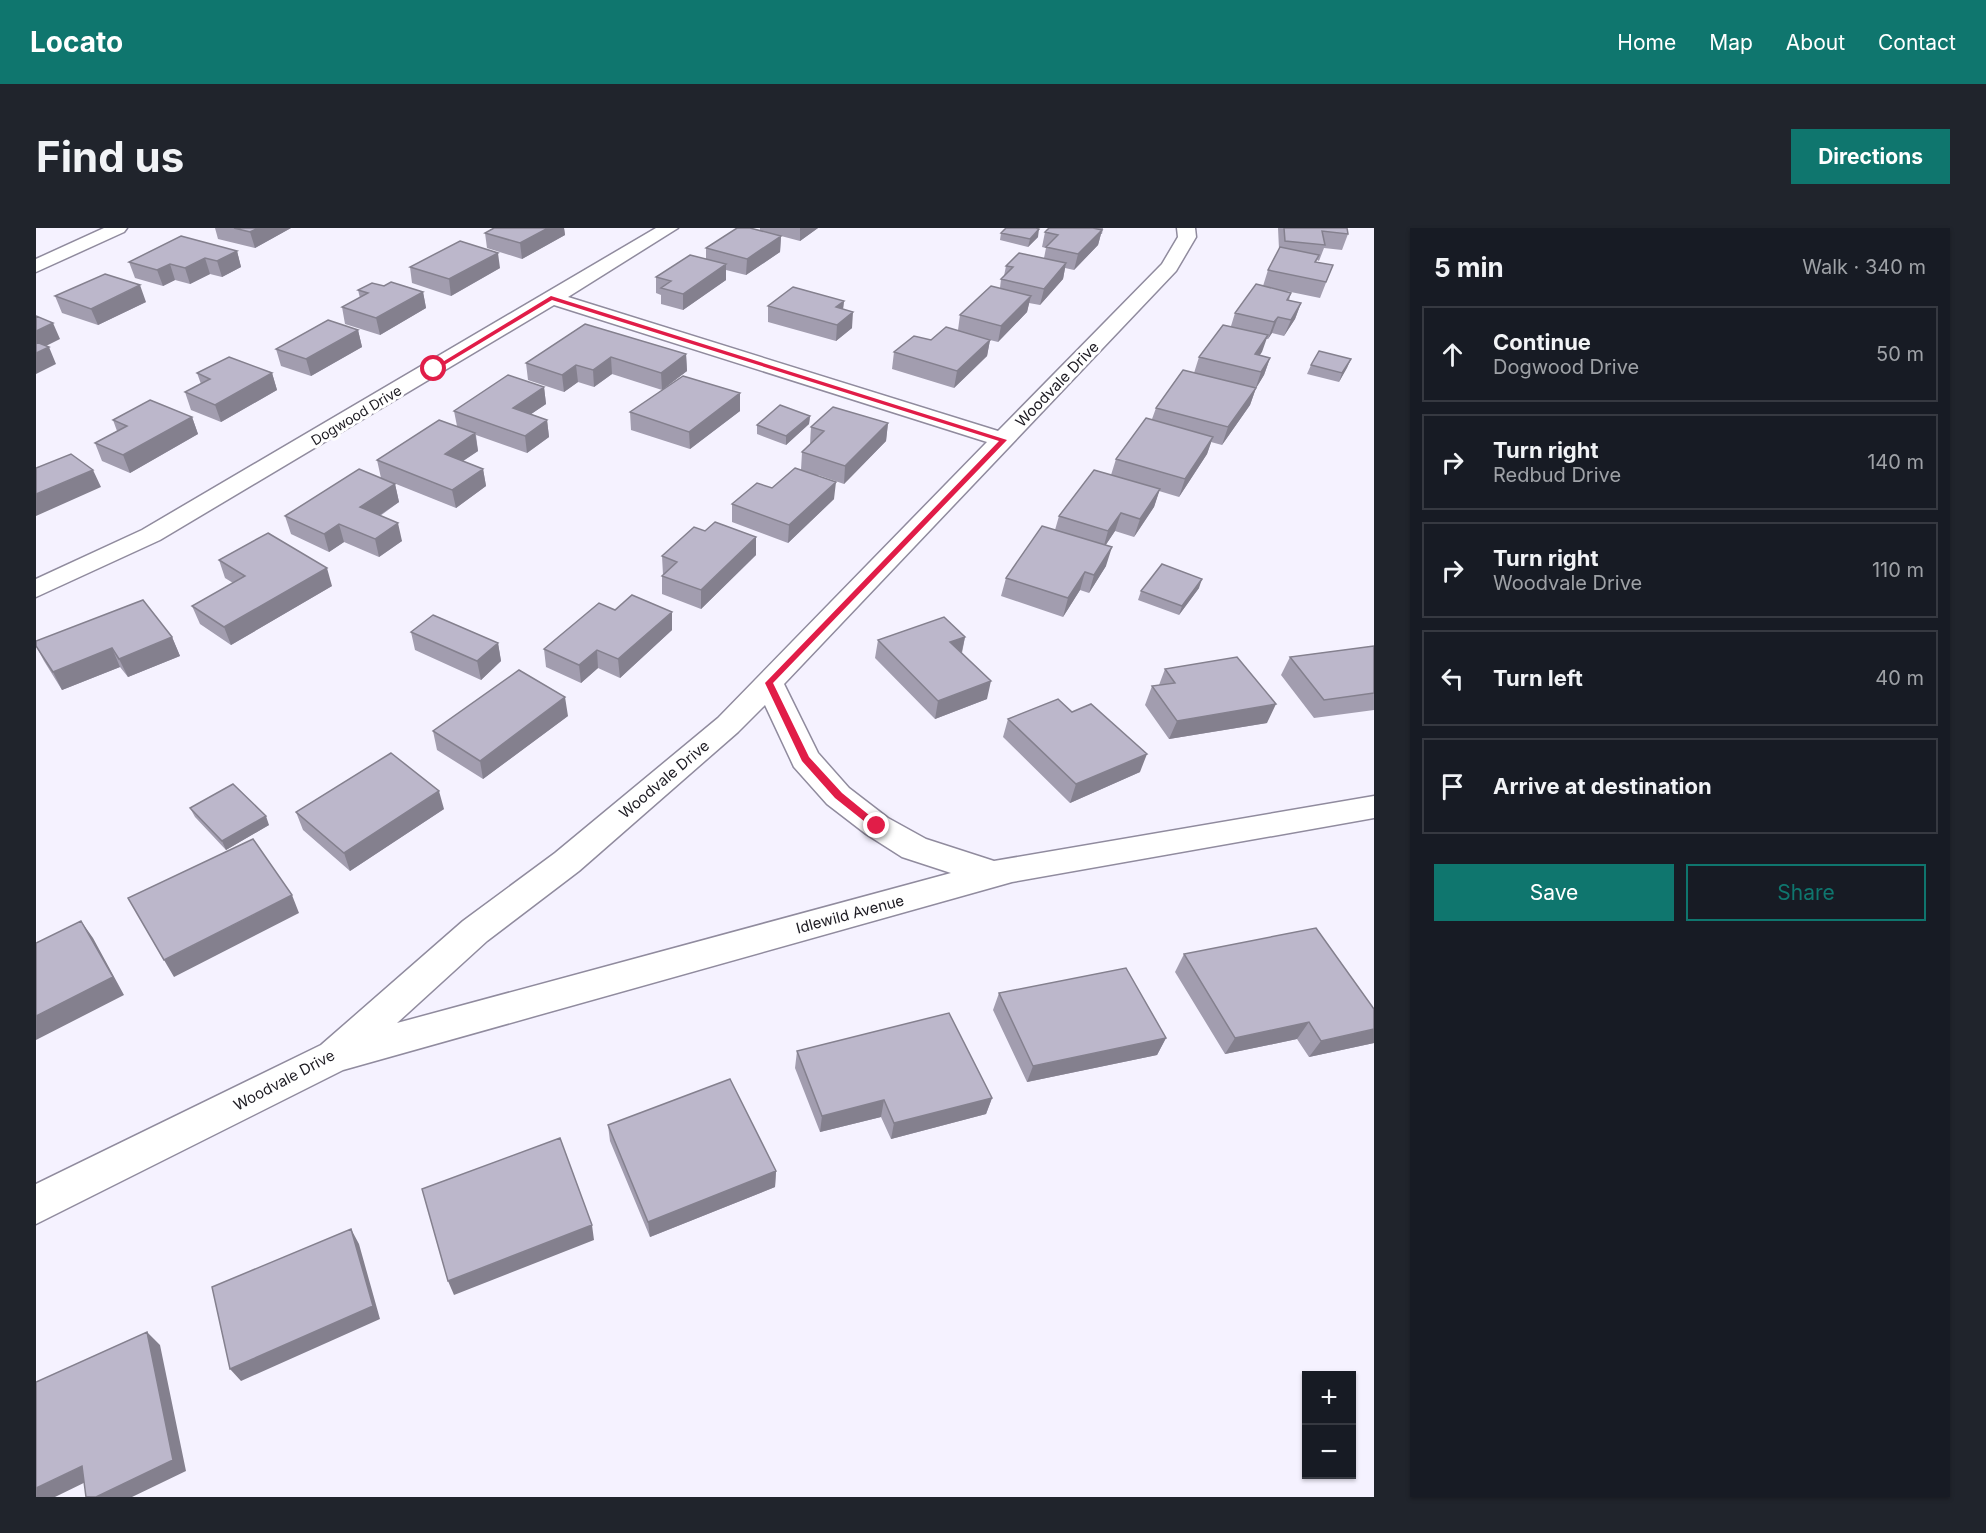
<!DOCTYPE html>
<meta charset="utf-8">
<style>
:root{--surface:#171b24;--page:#20242c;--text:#f1f3f6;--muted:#9ea1a6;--line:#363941;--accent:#0f766e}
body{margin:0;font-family:Inter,sans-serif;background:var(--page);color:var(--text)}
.controls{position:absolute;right:18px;bottom:18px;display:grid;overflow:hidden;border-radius:0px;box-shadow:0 2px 4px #0004}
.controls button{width:54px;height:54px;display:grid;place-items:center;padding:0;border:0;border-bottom:2px solid var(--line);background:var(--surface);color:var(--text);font:30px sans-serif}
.stop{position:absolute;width:18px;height:18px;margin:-14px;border:4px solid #e11d48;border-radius:50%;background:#fff}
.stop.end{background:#e11d48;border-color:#fff;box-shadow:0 2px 6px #0008}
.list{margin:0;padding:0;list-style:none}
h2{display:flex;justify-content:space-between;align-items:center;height:78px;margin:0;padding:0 24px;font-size:26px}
h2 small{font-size:20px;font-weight:400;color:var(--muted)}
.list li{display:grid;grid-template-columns:39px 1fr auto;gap:18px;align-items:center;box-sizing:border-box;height:96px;margin:0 12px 12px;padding:0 12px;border:2px solid var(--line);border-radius:0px}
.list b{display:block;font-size:22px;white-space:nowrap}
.list p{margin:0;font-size:20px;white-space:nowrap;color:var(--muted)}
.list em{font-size:20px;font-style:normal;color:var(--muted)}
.actions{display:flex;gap:12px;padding:18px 24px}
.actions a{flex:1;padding:14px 0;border:2px solid var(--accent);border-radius:0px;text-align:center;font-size:21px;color:var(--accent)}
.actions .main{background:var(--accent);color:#fff}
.icon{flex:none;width:33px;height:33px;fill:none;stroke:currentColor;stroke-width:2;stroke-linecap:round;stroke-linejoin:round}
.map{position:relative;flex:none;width:1338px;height:1269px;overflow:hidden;border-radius:0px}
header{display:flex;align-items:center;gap:36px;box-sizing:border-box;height:84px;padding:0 30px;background:var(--accent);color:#fff}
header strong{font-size:28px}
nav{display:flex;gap:33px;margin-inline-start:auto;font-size:21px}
.intro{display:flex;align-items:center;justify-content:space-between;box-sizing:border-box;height:144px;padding:0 36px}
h1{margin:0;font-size:42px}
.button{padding:15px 27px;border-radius:0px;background:var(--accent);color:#fff;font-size:21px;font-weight:700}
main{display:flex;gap:36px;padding:0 36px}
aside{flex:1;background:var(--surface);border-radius:0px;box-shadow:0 2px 4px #0004}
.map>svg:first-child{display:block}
</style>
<header>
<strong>Locato</strong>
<nav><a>Home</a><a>Map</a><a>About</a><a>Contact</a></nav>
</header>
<div class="intro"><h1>Find us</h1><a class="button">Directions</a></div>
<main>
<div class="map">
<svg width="1338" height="1269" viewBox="0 0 1338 1269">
<rect width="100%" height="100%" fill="#f5f2ff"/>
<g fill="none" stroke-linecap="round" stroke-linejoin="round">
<g stroke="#908b9e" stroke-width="3">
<path id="street" d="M68 0H91L88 4 0 44V31Z
M620 0H642L532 69 962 203 1126 36 1142 9 1141 0H1159L1160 9 1140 43 748 456 782 525 813 560 852 590 890 611 958 633 1338 568V590L976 654 307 842 0 996V956L285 817 427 693 519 625 682 490 951 214 518 77 124 312 0 369V351L106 302ZM729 477 758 539 791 576 830 606 866 629 915 645 361 795 451 713 543 643 702 504Z"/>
</g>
<use href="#street" fill="#fff" fill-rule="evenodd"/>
</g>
<path fill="#a29daf" d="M179 0H255L219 20 182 11Z
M458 0H528L529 7 486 31 451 20 449 5Z
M724 0H782L764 13 745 8 744 24 710 47 690 42V52L647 82 625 76V67L620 65V49L670 31V20L724 3Z
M1013 0H1067L1066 6H1065L1062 17 1038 42 1029 40 1027 51 1004 77 993 75 991 84 962 114 954 112 951 128 918 160 856 141 858 124 922 102 924 87 964 60 965 51 968 48 970 38 1008 30 1010 20 1006 19 1009 4Z
M1242 0H1311L1312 6 1306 22 1288 20 1283 33 1281 32 1280 34 1297 37 1284 70 1250 63 1255 65 1253 72 1265 75 1259 91 1248 108 1236 105 1232 111H1230L1223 127 1234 130 1228 147 1220 160 1214 177 1186 217 1175 214 1171 226 1143 269 1123 263 1118 279 1098 309 1079 303 1069 318 1070 338 1053 365 1044 362 1027 389 965 368 970 350 1019 302 1023 288 1075 247 1080 231 1116 191 1120 180 1158 145 1163 129 1195 98 1199 85 1227 58 1232 42 1243 21Z
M965 5 1002 9 992 19 964 12Z
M201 23 205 39 186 49 174 46 154 56 139 52 127 58 99 50 93 34Z
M374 39 464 40 415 68 376 55Z
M348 58 387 64 390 80 344 107 309 96 306 79 324 70 322 62Z
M19 68 110 74 62 97 26 85Z
M808 73 807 81 816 100 800 113 732 94V78Z
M549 96 650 126 651 143 626 162 576 146 558 159 542 154 528 164 492 152 490 135Z
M322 102 326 119 275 148 245 138 240 121Z
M1315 131 1303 154 1271 146 1275 137Z
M161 145H236L241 162 185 194 155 182 149 164 165 156Z
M508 159 510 176 495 186 511 192 513 209 491 225 440 207 442 223 427 233 447 241 450 258 420 280 345 250 341 232 421 198 418 183Z
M704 183 654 221 595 202 594 184Z
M774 188 773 196 750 217 721 206V197Z
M156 189 162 206 94 245 66 233 59 215 81 203 77 192Z
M852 195 850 213 808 256 782 247 798 271 752 315 696 294V276L736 260 765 242 766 224 774 216 775 199Z
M359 256 363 274 344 288 366 313 343 329 308 314 293 324 255 306 249 288Z
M720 327 665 381 626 366V348L627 347 626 328Z
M183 332 296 358 195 417 164 396 156 378 197 355 189 350Z
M1163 360 1143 387 1102 372 1105 363Z
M579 382 636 402 584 450 562 440 545 455 510 439 508 421Z
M375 404 462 415 465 433 445 452 379 422Z
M136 409 144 428 92 449 84 439 26 462 8 433 0 418Z
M929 409 926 425 951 471 899 491 839 430 842 412Z
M1338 418V482L1278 490 1245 447 1254 429Z
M1129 441 1231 495 1133 511 1109 477 1116 458 1123 457Z
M532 488 447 551 401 522 397 503Z
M972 491 1104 544 1034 575 967 509Z
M154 580 233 597 190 622 159 589Z
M408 581 314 643 267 602 260 584Z
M1148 726 1338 815 1273 829 1261 811 1189 826 1139 744Z
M963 765 1130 810 1121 827 991 854 957 782Z
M761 823 956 870 950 886 855 911 845 889 784 904 759 840Z
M572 897 740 943 739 959 614 1009 574 913Z"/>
<path fill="#84808e" d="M222 0H255L219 20 214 4Z
M512 0H528L529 7 486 31 484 15Z
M764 0H782L764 13Z
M1003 1 1002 9 992 19 994 11Z
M1066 2 1062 17 1038 42 1042 26Z
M745 8 744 24 710 47 711 31Z
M201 23 205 39 186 49 181 33Z
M462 25 464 40 415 68 413 51Z
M169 30 174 46 154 56 149 40Z
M1030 35 1027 51 1004 77 1008 61Z
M134 36 139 52 127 58 121 42Z
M690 36V52L647 82V66Z
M104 57 110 74 62 97 55 81Z
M387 64 390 80 344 107 340 90Z
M995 68 991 84 962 114 965 98Z
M808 73 806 89 800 79Z
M1265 75 1259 91 1248 108 1255 92Z
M817 84 816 100 800 113 801 97Z
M1242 89 1236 105 1232 111 1238 94Z
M17 95 24 111 0 123V103Z
M322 102 326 119 275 148 270 131Z
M1232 107 1226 124 1213 143 1219 126Z
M954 112 951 128 918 160 921 143Z
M13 119 20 136 0 146V125Z
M650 126 651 143 626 162 625 145Z
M575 129 576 146 558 159 557 142Z
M1234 130 1228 147 1219 162 1225 144Z
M1315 131 1311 140 1303 154 1306 145Z
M540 137 542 154 528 164 526 147Z
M236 145 241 162 185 194 179 177Z
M508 159 510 176 479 197 477 180Z
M1220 160 1214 177 1186 217 1192 199Z
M704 165V183L654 221 653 204Z
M774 188 773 196 750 217V208Z
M156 189 162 206 94 245 87 227Z
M511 192 513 209 491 225 489 208Z
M852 195 850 213 808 256 809 238Z
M439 205 442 223 412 243 409 226Z
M1177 209 1171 226 1143 269 1149 251Z
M447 241 450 258 420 280 416 262Z
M57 242 65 259 0 288V266Z
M800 254 798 271 752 315 753 297Z
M359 256 363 274 329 297 324 279Z
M1124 261 1118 279 1098 309 1104 291Z
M1085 285 1079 303 1067 321 1072 303Z
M362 295 366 313 343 329 339 311Z
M303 296 308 314 293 324 288 306Z
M720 309V327L665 381V362Z
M1076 319 1070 338 1053 365 1058 347Z
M291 340 296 358 195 417 188 399Z
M1049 344 1044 362 1027 389 1032 370Z
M1166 351 1163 360 1143 387 1146 378Z
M636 384V402L584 450 582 431Z
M136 409 144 428 92 449 83 431Z
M929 409 925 427 914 414Z
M462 415 465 433 445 452 441 433Z
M76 420 84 439 26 462 17 444Z
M561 422 562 440 545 455 543 437Z
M955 453 951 471 899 491 902 473Z
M529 469 532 488 447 551 444 533Z
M1240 476 1231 495 1133 511 1141 493Z
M1111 526 1104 544 1034 575 1040 556Z
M403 563 408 581 314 643 308 625Z
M230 588 233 597 190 622 186 613Z
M256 667 263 685 138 749 128 732Z
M45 693 57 710 88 767 0 812V788Z
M1273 794 1261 811 1189 826 1199 810Z
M1338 801V815L1273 829 1285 813Z
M1130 810 1121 827 991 854 997 838Z
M956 870 950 886 855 911 858 895Z
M848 872 845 889 784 904 786 888Z
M740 943 739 959 614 1009 612 994Z
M556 997 558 1012 418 1067 412 1053Z
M315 1001 323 1016 344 1091 205 1153 194 1141Z
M111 1104 124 1117 150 1243 96 1269H60Z
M46 1238 62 1248 19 1269H0V1260Z"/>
<path fill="#bcb7cb" stroke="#84808e" stroke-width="1.5" d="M198 0H222L214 4Z
M458 0H512L484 15 449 5Z
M701 0H714L745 8 711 31 670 20Z
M970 0H1000L1003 1 994 11 965 5Z
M1013 0H1057L1066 2 1042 26 1010 19 1022 7 1009 4Z
M1248 0H1311L1312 6 1286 3 1289 17 1249 13Z
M145 8 201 23 181 33 169 30 149 40 134 36 121 42 93 34Z
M424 13 462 25 413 51 374 39Z
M1244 19 1283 27 1279 34 1297 37 1290 54 1232 42Z
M983 25 1030 35 1008 61 965 51 977 39 970 38Z
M654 27 690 36 647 66 625 60 635 53 620 49Z
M69 46 104 57 55 81 19 68Z
M355 54 387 64 340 90 306 79 332 65 322 62 336 55 348 58Z
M1220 56 1255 65 1251 72 1265 75 1255 92 1242 89 1238 94 1199 85Z
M955 58 995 68 965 98 924 87Z
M757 59 808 73 800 79 817 84 801 97 732 78Z
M0 88 17 95 0 103Z
M292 92 322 102 270 131 240 121Z
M549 96 650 126 625 145 575 129 557 142 540 137 526 147 490 135Z
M1187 97 1232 107 1219 126 1234 130 1225 144 1163 129Z
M910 99 954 112 921 143 858 124 878 108 895 112Z
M0 114 13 119 0 125Z
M1283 123 1315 131 1306 145 1275 137Z
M193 129 236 145 179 177 149 164 174 151 161 145Z
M1147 142 1220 160 1192 199 1120 180Z
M472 147 508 159 477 180 511 192 489 208 418 183Z
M647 148 704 165 653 204 594 184Z
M114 172 156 189 87 227 59 215 91 198 77 192Z
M744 177 774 188 750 208 721 197Z
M797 179 852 195 809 238 766 224 788 203 775 199Z
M1110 190 1177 209 1149 251 1080 231Z
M403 192 439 205 409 226 447 241 416 262 341 232Z
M35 226 57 242 0 266V240Z
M759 240 800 254 753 297 696 276 721 255 736 260Z
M323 241 359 256 324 279 362 295 339 311 303 296 288 306 249 288Z
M1058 242 1124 261 1104 291 1085 285 1072 303 1023 288Z
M679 294 720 309 665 362 626 348 641 334 626 328 658 299 669 303Z
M1006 298 1076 319 1058 347 1049 344 1032 370 970 350Z
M232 305 291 340 188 399 156 378 209 348 183 332Z
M1126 336 1166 351 1146 378 1105 363Z
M596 367 636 384 582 431 561 422 543 437 508 421 563 375 579 382Z
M107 372 136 409 83 431 76 420 17 444 0 418V413Z
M397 387 462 415 441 433 375 404Z
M908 389 929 409 914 414 955 453 902 473 842 412Z
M1338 418V465L1288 472 1254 429Z
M1201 429 1240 476 1141 493 1116 458 1139 455 1129 441Z
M483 442 529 469 444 533 397 503Z
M1022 471 1036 484 1055 476 1111 526 1040 556 972 491Z
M355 525 403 563 308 625 260 584Z
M197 556 230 588 186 613 154 580Z
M217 611 256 667 128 732 92 670Z
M45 693 77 749 0 788V715Z
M1280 700 1338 781V801L1285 813 1273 794 1199 810 1148 726Z
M1090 740 1130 810 997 838 963 765Z
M913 785 956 870 858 895 848 872 786 888 761 823Z
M694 851 740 943 612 994 572 897Z
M524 910 556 997 412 1053 386 961Z
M315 1001 337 1078 194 1141 176 1059Z
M111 1104 137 1232 60 1269H50L46 1238 0 1260V1154Z"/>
<path fill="#e11d48" d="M515 68 971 212 737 455 773 529 806 565 844 596V601H838L799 570 766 533 729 455 963 213 516 72 400 142 395 141Z"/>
<g text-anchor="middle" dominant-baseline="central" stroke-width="6" stroke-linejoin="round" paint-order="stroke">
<g font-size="14" fill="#1d1b22" stroke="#fff">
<text transform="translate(320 187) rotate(-31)">Dogwood Drive</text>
</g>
<g font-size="15" fill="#1d1b22" stroke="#fff">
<text transform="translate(1021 156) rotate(-46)">Woodvale Drive</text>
<text transform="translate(628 551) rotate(-40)">Woodvale Drive</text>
<text transform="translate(814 686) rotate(-15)">Idlewild Avenue</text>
<text transform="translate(248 852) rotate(-28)">Woodvale Drive</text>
</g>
</g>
</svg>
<div class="controls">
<button>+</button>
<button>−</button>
</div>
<div class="stop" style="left:398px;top:141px"></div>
<div class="stop end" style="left:841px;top:598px"></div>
</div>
<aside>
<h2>5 min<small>Walk · 340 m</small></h2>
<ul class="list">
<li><svg class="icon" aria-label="ahead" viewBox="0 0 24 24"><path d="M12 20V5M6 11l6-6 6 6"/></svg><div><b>Continue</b><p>Dogwood Drive</p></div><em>50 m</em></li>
<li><svg class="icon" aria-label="right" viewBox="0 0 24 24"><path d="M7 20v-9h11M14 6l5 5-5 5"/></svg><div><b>Turn right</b><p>Redbud Drive</p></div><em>140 m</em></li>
<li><svg class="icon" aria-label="right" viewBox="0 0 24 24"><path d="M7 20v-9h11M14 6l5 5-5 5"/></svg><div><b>Turn right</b><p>Woodvale Drive</p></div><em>110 m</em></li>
<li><svg class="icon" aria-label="left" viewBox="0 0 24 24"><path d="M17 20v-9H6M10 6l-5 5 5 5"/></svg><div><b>Turn left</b></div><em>40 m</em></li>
<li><svg class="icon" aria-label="arrive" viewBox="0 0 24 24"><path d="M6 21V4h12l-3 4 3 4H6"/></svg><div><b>Arrive at destination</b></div></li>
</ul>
<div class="actions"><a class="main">Save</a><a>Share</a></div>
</aside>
</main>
